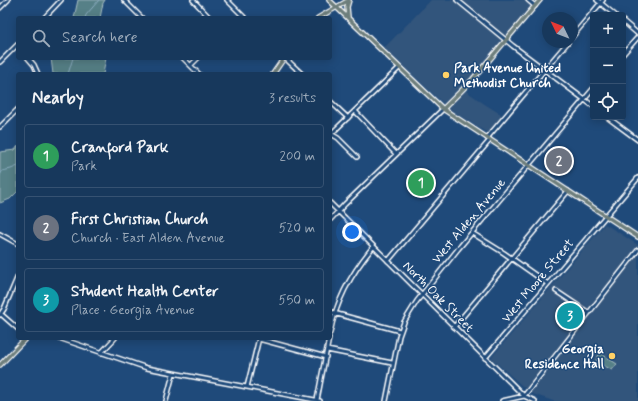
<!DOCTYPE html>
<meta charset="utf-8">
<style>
:root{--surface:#17385c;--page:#203f62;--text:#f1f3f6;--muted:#9eacbb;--line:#365272;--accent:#8bbbb9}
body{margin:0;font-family:Mynerve,sans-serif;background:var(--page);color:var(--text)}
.controls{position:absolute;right:12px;top:12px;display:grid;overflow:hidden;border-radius:4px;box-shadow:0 2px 10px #0003}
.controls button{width:36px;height:36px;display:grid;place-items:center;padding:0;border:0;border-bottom:1px solid var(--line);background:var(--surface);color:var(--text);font:20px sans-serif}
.compass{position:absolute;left:542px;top:12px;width:36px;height:36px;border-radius:50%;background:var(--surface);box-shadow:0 2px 10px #0003;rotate:313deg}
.you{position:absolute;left:352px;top:232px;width:14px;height:14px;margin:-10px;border:3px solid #fff;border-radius:50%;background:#1a73e8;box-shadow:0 0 0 6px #1a73e833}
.badge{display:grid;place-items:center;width:26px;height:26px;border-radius:50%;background:var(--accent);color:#fff;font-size:13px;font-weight:700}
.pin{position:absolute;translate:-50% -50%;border:2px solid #fff;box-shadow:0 1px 4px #0006}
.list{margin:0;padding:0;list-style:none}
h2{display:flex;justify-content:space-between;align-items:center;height:52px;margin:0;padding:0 16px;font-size:17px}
h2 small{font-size:13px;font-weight:400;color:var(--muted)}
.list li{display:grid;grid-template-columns:26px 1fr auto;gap:12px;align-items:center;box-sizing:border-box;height:64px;margin:0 8px 8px;padding:0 8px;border:1px solid var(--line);border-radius:4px}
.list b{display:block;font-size:15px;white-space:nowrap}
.list p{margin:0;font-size:13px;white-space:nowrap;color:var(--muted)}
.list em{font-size:13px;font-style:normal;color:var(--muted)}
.icon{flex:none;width:22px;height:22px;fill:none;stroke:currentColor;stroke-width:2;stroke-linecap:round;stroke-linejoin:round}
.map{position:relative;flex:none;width:638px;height:401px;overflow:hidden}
.search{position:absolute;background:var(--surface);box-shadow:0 2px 10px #0003;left:16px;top:16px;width:316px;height:44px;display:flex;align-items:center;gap:10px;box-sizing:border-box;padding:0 14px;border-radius:4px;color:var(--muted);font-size:15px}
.panel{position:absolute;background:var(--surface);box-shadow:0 2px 10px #0003;left:16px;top:72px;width:316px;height:268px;border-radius:4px}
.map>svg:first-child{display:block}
</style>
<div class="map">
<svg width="638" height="401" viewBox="0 0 638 401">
<rect width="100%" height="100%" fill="#1f4a7a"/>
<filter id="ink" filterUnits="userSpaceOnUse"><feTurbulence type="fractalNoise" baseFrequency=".025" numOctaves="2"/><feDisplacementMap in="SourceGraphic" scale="8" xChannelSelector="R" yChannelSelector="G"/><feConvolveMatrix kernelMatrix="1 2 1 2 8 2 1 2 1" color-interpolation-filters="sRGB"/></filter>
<g filter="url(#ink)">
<path fill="#32547b" d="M431 0H531L535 3 462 88 483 103 502 115 489 134 449 109 384 48Z
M605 224 638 245V401H553L530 393 491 358Z"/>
<path fill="#568087" stroke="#aac0c3" d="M78 0H105L103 3 100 18H74Z
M51 58H106L103 74H53Z
M18 146V191L10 199 0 203V152L15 150Z
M600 353 617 364 612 370 601 364 600 357V363L596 360Z"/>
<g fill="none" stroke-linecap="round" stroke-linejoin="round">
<path stroke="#8dafc3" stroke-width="1" d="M85 18 86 15 99 0
M68 74 73 58
M0 176 2 171 11 169 18 166"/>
<g stroke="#fff" stroke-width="6">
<path id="minor" d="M124 0 142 18
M193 0 210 18
M227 0 245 18
M457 0 513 46 593 106
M528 0 535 6
M597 0 615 15
M0 8 8 0
M44 18 61 0
M623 21 638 34
M572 37 603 0
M623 54 638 37
M28 58 34 65 38 74
M183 58 199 74
M285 58 302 74
M0 62 18 44
M191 65 198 58
M330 101 348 118
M355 111 396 154
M607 117 638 140
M0 127 18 109
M331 134 338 138 357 157
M330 135 399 68
M487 138 568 42
M330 203 517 389 524 396 535 401
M330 220 345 204 443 109
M472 233 504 253 548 284
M0 234 18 244
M388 261 490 140
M556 291 589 313
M330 312 400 331
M1 314 18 329
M0 315 4 309 18 276
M454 327 568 191
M330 333C336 301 353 271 373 247
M59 338 147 368 320 401
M259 339 326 357
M327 350 392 363
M101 353 115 338
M485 358 638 178
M247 387 259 338
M317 400 329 338
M166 401 173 374
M386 401 399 336 404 322 417 301 458 249 593 89
M502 401 524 396 638 250"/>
</g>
<g stroke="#fff" stroke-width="6">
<path id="major" d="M329 0 443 109 638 237
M348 17 347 7 349 0
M318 18 349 0
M273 74 284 58
M443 109 473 79 540 0
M0 365 26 338"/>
</g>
<use href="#minor" stroke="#1f4a7a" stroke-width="3"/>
<use href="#major" stroke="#6d7e7c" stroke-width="3.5"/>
</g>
</g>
<g fill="#ffd166" stroke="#1f4a7a" stroke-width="1.5">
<circle cx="446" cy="75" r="4"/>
<circle cx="612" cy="356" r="4"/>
</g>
<g text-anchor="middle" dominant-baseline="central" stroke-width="3" stroke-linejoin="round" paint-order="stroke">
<g font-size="13" font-weight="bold" fill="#fff" stroke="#1f4a7a" text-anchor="start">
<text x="454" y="68">Park Avenue United<tspan x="454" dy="15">Methodist Church</tspan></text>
<text x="604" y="349" text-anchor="end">Georgia<tspan x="604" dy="15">Residence Hall</tspan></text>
</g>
<g font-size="13" fill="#fff" stroke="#1f4a7a">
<text transform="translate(469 221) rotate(-50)">West Alden Avenue</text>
<text transform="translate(538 281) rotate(-50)">West Moore Street</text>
<text transform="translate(438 297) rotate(45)">North Oak Street</text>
</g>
</g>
</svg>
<div class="controls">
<button>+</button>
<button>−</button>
<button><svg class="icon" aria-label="locate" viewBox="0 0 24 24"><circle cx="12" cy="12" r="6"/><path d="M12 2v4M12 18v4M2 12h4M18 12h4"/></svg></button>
</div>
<svg class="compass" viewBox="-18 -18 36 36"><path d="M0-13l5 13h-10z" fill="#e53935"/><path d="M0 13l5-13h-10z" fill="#9eacbb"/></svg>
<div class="you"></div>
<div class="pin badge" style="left:421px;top:183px;background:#2e9e5b">1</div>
<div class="pin badge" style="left:559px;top:161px;background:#6b7280">2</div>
<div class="pin badge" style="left:570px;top:316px;background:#0f9aa8">3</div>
<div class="search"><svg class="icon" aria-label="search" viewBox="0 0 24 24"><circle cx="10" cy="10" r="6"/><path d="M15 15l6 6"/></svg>Search here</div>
<section class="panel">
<h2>Nearby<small>3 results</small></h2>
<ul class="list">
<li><span class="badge" style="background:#2e9e5b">1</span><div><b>Cranford Park</b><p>Park</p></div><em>200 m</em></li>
<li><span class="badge" style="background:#6b7280">2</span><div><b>First Christian Church</b><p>Church · East Alden Avenue</p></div><em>520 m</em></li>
<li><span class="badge" style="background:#0f9aa8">3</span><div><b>Student Health Center</b><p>Place · Georgia Avenue</p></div><em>550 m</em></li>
</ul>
</section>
</div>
